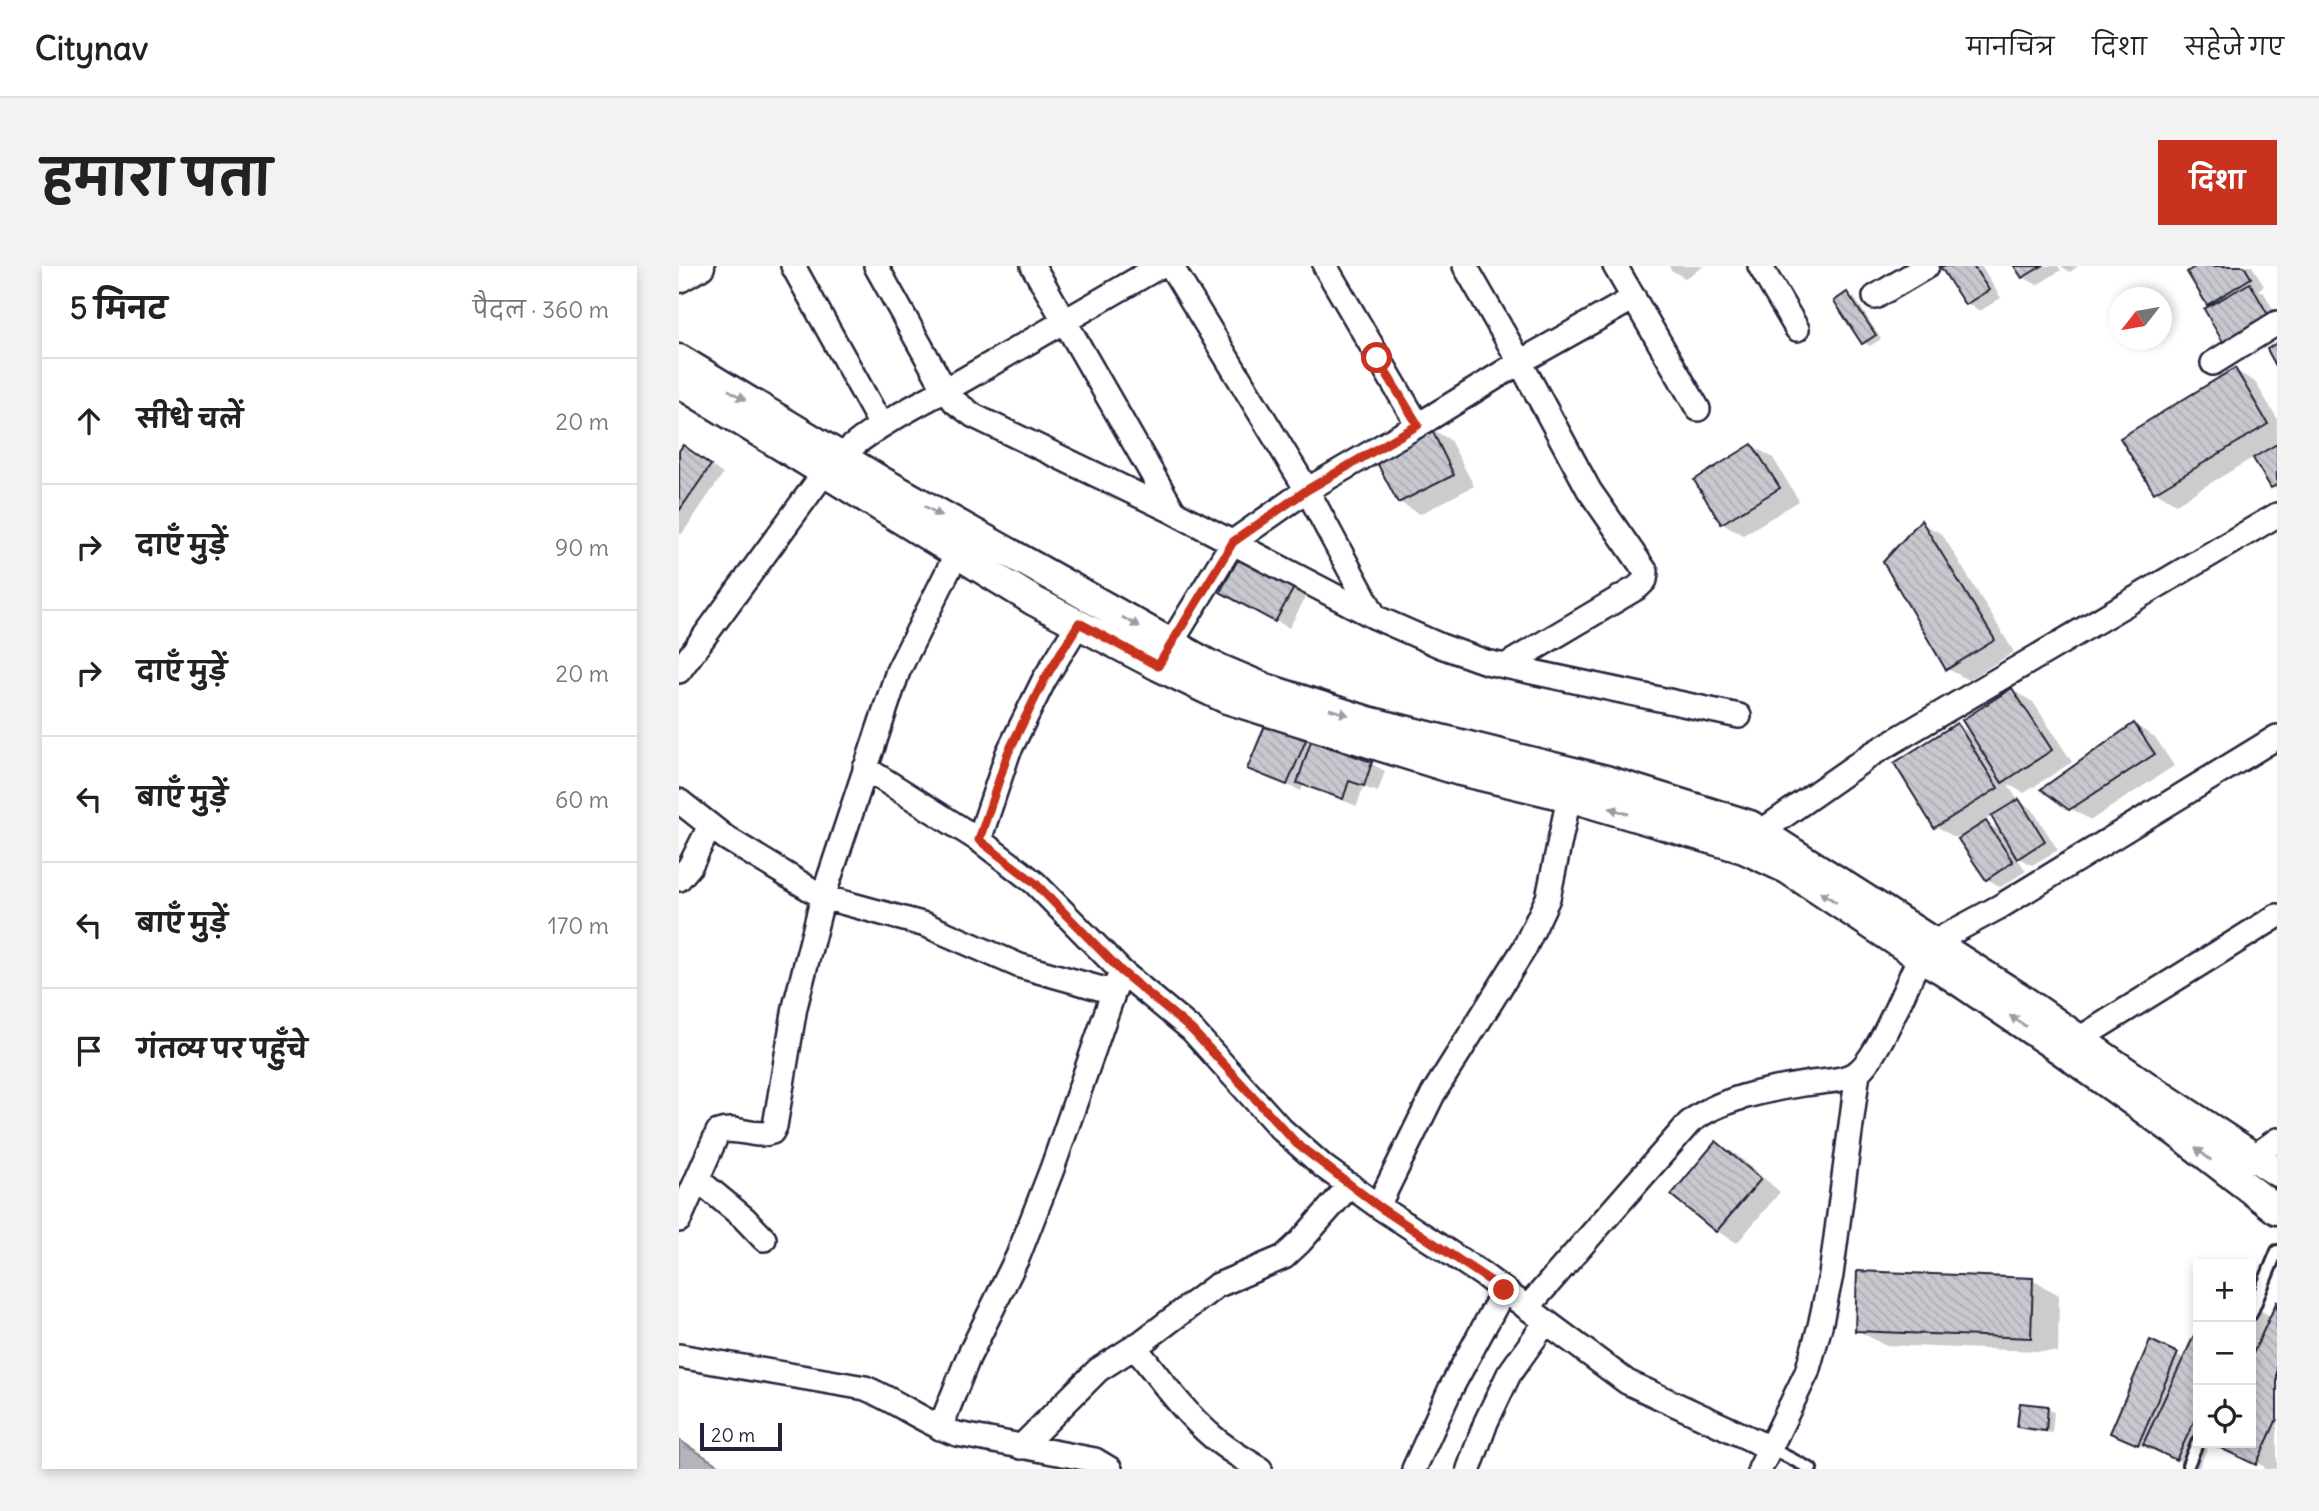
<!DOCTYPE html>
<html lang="hi">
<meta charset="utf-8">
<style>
:root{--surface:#fff;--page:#f2f2f2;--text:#222;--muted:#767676;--line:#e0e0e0;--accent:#c8321e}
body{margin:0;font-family:Delius,"Playpen Sans Deva",sans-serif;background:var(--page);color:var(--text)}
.controls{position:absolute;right:21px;bottom:21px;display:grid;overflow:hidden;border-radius:0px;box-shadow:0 4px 10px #0003}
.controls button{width:63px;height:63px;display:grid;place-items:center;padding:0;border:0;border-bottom:2px solid var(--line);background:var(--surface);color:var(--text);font:35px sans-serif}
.compass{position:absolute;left:1430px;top:21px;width:63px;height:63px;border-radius:50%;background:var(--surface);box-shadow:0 4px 10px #0003;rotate:239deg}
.scale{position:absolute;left:21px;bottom:18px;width:82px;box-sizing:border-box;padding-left:7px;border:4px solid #22223b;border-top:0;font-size:19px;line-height:24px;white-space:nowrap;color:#22223b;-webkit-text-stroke:5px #fff;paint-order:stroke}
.stop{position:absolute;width:21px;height:21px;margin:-16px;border:5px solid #c8321e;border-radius:50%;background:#fff}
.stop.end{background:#c8321e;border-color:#fff;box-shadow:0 2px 7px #0008}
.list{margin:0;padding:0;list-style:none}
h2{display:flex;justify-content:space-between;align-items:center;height:91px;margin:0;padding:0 28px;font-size:30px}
h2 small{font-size:23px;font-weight:400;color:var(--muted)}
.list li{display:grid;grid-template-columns:46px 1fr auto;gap:21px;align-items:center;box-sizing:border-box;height:126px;padding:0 28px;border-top:2px solid var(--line)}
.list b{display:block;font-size:26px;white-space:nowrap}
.list em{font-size:23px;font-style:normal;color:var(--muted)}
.icon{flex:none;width:38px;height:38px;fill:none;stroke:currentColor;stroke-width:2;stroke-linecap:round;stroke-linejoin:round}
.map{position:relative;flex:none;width:1598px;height:1203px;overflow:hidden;border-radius:0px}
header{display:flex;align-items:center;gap:42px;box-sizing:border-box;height:98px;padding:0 35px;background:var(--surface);border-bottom:2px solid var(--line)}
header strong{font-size:33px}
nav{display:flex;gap:38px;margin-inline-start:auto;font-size:24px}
.intro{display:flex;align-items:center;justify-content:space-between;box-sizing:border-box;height:168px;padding:0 42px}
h1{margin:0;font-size:49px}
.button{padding:18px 32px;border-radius:0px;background:var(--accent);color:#fff;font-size:24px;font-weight:700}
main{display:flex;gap:42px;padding:0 42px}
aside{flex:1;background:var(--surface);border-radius:0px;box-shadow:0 4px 10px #0003}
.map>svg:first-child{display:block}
</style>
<header>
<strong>Citynav</strong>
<nav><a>मानचित्र</a><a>दिशा</a><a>सहेजे गए</a></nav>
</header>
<div class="intro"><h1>हमारा पता</h1><a class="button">दिशा</a></div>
<main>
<aside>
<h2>5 मिनट<small>पैदल · 360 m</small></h2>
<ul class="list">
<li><svg class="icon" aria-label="ahead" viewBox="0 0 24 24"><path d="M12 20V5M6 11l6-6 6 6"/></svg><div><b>सीधे चलें</b></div><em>20 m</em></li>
<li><svg class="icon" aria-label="right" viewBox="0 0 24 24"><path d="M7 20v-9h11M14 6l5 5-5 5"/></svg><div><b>दाएँ मुड़ें</b></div><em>90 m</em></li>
<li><svg class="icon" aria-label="right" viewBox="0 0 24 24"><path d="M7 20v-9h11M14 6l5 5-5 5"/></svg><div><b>दाएँ मुड़ें</b></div><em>20 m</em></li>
<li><svg class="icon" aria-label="left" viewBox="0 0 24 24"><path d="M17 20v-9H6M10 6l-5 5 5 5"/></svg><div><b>बाएँ मुड़ें</b></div><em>60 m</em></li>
<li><svg class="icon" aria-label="left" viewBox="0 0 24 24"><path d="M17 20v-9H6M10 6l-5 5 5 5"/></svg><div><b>बाएँ मुड़ें</b></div><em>170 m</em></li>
<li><svg class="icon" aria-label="arrive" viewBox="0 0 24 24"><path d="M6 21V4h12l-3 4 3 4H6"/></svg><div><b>गंतव्य पर पहुँचे</b></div></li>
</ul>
</aside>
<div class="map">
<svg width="1598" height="1203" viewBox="0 0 1598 1203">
<defs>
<pattern id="water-ripples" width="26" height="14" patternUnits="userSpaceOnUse" patternTransform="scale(1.75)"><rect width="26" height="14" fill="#b4b4bc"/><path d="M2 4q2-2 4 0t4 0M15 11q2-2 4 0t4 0" fill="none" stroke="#9a9aa2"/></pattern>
<pattern id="building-back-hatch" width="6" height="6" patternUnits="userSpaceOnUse" patternTransform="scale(1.75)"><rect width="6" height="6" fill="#c8c8cf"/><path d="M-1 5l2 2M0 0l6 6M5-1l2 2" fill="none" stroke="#acacb3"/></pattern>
</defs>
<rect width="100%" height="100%" fill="#fff"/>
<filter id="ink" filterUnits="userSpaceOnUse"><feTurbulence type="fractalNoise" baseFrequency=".0143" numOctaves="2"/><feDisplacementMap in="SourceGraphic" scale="14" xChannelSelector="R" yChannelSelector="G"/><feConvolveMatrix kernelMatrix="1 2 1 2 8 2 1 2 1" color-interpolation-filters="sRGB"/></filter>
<g filter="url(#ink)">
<path fill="url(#water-ripples)" stroke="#7a7a88" stroke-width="2" d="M0 1174 45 1203H0Z"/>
<path fill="#0003" fill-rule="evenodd" d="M990 0H1025L1006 12 992 4Z
M1265 0H1302L1322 32 1301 45 1287 37Z
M1337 0H1379L1382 4 1358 19 1344 11Z
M1382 0H1399L1391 6Z
M1521 0H1573L1585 20 1579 24 1585 27 1598 50V66L1529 37Z
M1168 28 1175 31 1202 73 1191 80 1185 76Z
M1556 104 1576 116 1598 152V223L1594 221 1575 191 1497 238 1477 226Z
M751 162 771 174 795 220 741 248 720 236Z
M1074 180 1094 192 1120 235 1064 269 1043 257 1017 215Z
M0 188 18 190 44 208 3 268 0 267Z
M1242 257 1263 268 1335 386 1289 414 1269 403Z
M562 292 628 329 610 362 544 325Z
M1333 424 1354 436 1393 496 1345 527 1329 518 1339 535 1353 543 1379 584 1353 599 1337 590 1347 605 1322 621 1308 613 1280 570 1277 572 1257 560 1278 459 1293 468ZM1314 549 1324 567 1304 555Z
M1456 459 1476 471 1495 500 1412 554 1391 542Z
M626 475 693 498 706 505 699 526 684 521 678 540 624 519 622 525 570 502Z
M1038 877 1058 889 1101 926 1058 977 1038 965 995 928Z
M1353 1014 1380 1029 1379 1086 1205 1079 1178 1064Z
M1572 1039 1593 1051 1598 1039V1203H1585L1586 1201 1555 1186 1554 1188 1534 1177H1572Z
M1519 1065V1177H1531L1519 1203H1516L1475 1182 1473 1185 1433 1166 1472 1077 1506 1093Z
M1342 1139 1369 1142 1375 1146 1373 1167 1346 1164 1340 1160Z"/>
<path fill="url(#building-back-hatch)" stroke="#22223b" stroke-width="2" d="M1261 0H1294L1310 24 1286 39Z
M1335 0H1363L1343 12Z
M1517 0H1565L1572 12 1528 39 1508 6Z
M1571 17 1592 54 1546 80 1525 43Z
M1168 26 1197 69 1183 78 1155 35Z
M1598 77V102L1588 83Z
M1556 102 1589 158 1475 227 1441 172Z
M751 160 775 209 719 237 694 189Z
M1073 178 1101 222 1042 258 1015 214Z
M1598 178V219L1592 222 1574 192Z
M4 179 32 199 0 245V185Z
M1242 254 1316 374 1267 404 1204 296Z
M561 290 616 320 596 356 541 326Z
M1333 422 1373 484 1323 517 1283 454Z
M587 457 627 474 608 519 568 503Z
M1278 457 1319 522 1255 562 1215 497Z
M1455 457 1476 488 1390 544 1362 523Z
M632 475 693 496 685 520 670 515 664 533 618 517Z
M1340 533 1366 575 1338 593 1312 550Z
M1307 555 1334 596 1307 614 1279 573Z
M1037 875 1082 913 1037 966 992 929Z
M1178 1005 1354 1012 1352 1072 1176 1065Z
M1598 1035V1153L1577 1199 1533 1178 1572 1177V1092Z
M1519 1061V1147L1497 1194 1464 1178Z
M1471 1074 1499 1087 1459 1179 1431 1167Z
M1341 1137 1369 1140 1367 1165 1338 1161Z"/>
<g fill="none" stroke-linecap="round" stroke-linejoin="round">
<g stroke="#22223b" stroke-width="16">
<path id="service" d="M1572 1048 1598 985
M1091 1182 1132 1203
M1509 1199 1519 1175"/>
</g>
<g stroke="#22223b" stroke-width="28">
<path id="minor" d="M114 0 202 159
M197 0 266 124 276 136 295 150 495 246 696 351 762 380 807 396 1060 450
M354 0 495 246
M492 0 628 224 696 351
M646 0 739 159
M786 0 841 96 910 224 967 306 966 314 959 321 826 400
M936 0 1019 143
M1081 0 1118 63
M1196 31 1248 0
M1534 97 1598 57
M483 392 554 276 628 224 751 152 841 96 955 32
M0 405 145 207C183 164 236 141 286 113 351 76 416 38 481 0
M186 502 300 574 356 617 442 705 513 764 602 863 645 901 699 940 803 1008 948 1116 1091 1182
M0 535 47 572 144 631 247 659 341 700 434 726
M300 574 329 487 365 414 400 357
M1072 576 1083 565 1193 488 1598 249
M0 613 11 600 31 560
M1255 676 1322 640 1598 471
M1400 773 1598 650
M1562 900 1598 874
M18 913 65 952 85 973
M699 940 754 828 845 683 869 632 890 531
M0 954 39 866C57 859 75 873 93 866L96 860 116 741 144 631 219 405 277 289
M848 1042 1010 857C1039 833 1088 824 1125 818 1142 815 1168 816 1181 804 1202 785 1227 719 1241 691
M455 1080C480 1111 504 1146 535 1172 549 1184 565 1193 581 1203
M0 1090 186 1122C218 1135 245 1157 278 1168L416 1194 431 1203
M261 1162 289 1092 339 990 373 903 442 705
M342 1181 419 1104 463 1076 537 1020 605 991 621 976 671 919
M735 1203 771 1124 825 1024
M790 1203 807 1156 830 1108 867 1056
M1081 1203 1128 1106 1141 1060 1152 1009 1179 806"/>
</g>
<g stroke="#22223b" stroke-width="33">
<path id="tertiary" d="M0 12 21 0
M0 93 204 216 529 398 586 422 689 455 927 514 1071 559 1340 731 1469 821 1598 906
M0 117 355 335 479 400 548 433 781 505 890 531 1065 583 1108 603 1241 691 1265 705 1383 785 1497 866 1598 944"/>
</g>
<use href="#service" stroke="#fff" stroke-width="10"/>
<use href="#minor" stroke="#fff" stroke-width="23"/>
<use href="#tertiary" stroke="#fff" stroke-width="28"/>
</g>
<defs><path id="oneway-solid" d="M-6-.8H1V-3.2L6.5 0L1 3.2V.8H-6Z" transform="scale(1.75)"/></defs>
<g fill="#9c9ca7">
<use href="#oneway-solid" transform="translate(58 129) rotate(31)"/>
<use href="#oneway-solid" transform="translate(254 245) rotate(30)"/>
<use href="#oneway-solid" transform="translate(452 356) rotate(29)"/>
<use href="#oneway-solid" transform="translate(660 446) rotate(17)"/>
<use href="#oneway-solid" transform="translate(940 545) rotate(-163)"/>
<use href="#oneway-solid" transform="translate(1149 631) rotate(-147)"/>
<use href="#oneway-solid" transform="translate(1339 755) rotate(-146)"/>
<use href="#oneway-solid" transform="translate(1524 888) rotate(-142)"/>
</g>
</g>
<g fill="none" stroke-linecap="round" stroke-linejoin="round" filter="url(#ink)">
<path stroke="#c8321e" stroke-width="9" d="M698 92 739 159 628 224 554 276 479 400 400 357 365 414 329 487 300 574 356 617 442 705 513 764 618 878 699 940 825 1024"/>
</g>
</svg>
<div class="controls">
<button>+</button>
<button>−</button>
<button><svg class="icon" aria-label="locate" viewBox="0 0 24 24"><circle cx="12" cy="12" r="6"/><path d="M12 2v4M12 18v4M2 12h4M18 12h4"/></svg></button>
</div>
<svg class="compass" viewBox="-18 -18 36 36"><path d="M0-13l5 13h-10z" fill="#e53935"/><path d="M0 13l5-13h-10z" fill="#767676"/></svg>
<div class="scale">20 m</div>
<div class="stop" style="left:698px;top:92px"></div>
<div class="stop end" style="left:825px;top:1024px"></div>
</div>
</main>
